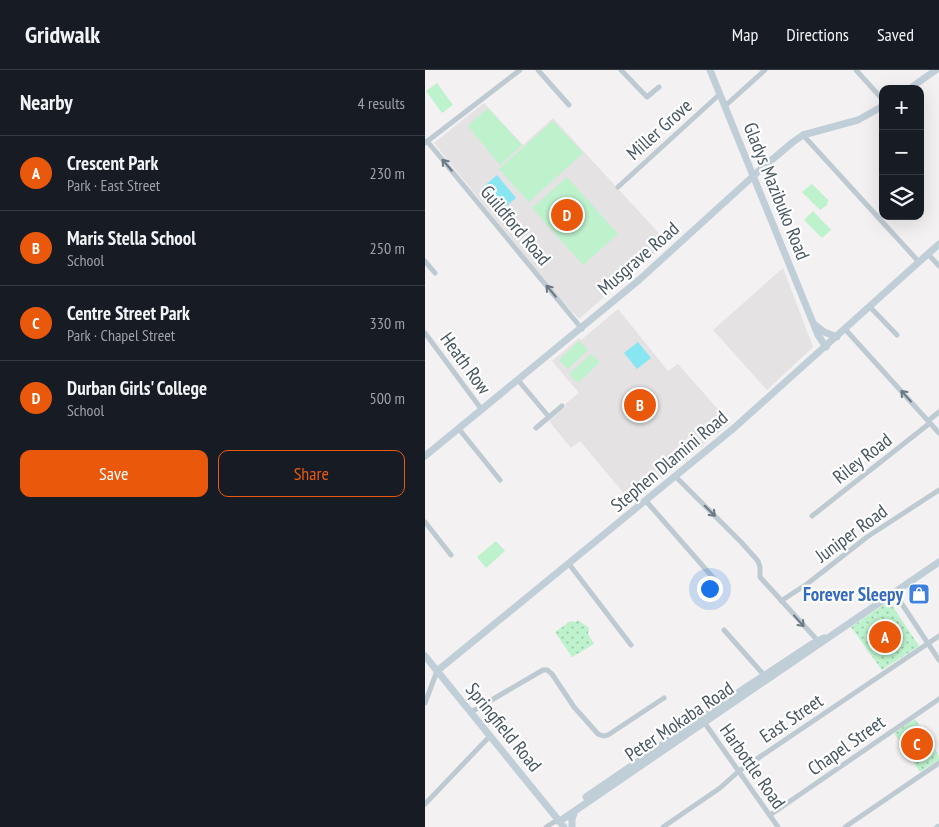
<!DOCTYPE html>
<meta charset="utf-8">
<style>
:root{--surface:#171b24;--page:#20242c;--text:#f1f3f6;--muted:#9ea1a6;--line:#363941;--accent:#ea580c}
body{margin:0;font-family:"PT Sans Narrow",sans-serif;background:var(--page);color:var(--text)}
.controls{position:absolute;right:15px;top:15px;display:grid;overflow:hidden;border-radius:10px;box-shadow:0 5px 20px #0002}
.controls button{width:45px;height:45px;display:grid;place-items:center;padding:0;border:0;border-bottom:1px solid var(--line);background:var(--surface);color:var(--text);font:25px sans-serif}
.you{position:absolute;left:284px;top:518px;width:18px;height:18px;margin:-12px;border:4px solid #fff;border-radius:50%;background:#1a73e8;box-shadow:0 0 0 8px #1a73e833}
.badge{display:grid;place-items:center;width:32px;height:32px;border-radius:50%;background:var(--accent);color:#fff;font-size:16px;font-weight:700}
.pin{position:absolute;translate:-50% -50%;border:2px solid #fff;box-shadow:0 1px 5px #0006}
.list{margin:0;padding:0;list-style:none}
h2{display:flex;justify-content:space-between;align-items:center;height:65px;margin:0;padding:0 20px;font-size:21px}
h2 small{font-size:16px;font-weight:400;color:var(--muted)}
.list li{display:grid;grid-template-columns:32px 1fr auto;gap:15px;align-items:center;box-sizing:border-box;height:75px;padding:0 20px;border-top:1px solid var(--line)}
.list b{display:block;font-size:19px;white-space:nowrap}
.list p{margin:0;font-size:16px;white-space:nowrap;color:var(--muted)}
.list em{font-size:16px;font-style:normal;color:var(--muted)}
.actions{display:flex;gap:10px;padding:15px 20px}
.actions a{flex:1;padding:11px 0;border:1px solid var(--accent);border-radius:10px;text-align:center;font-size:18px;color:var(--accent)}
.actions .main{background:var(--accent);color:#fff}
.icon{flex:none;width:28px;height:28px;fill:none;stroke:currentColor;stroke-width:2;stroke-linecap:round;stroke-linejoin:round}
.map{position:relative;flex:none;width:514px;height:757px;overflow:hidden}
header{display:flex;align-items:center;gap:30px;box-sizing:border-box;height:70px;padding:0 25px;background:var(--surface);border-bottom:1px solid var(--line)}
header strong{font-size:24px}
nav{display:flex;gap:28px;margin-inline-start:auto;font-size:18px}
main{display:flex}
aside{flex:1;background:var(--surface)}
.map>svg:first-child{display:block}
</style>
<header>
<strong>Gridwalk</strong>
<nav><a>Map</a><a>Directions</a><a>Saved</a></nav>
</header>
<main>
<aside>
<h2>Nearby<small>4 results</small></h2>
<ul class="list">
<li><span class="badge">A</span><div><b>Crescent Park</b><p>Park · East Street</p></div><em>230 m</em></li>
<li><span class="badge">B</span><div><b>Maris Stella School</b><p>School</p></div><em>250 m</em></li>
<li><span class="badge">C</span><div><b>Centre Street Park</b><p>Park · Chapel Street</p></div><em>330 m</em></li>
<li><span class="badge">D</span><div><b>Durban Girls' College</b><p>School</p></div><em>500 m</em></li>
</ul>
<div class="actions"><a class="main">Save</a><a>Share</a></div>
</aside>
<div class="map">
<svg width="514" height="757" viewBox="0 0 514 757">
<defs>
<pattern id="grass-dots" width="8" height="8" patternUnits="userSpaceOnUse" patternTransform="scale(1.25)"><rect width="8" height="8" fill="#bdf2cd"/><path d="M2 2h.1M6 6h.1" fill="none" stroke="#9bc7aa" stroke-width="1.8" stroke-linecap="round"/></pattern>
</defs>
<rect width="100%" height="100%" fill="#f3f1f1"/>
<path fill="#e4e2e3" d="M59 33 98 75 128 48 242 172 154 249 127 220 9 73Z
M358 198 388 277 342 320 288 260Z
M193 239 243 301 253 294 305 353 207 433 155 371 146 378 124 351 141 337 140 334 154 323 127 291 154 268 156 270Z"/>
<path fill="url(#grass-dots)" d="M464 531 494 576 457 600 426 557Z
M153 550 164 558 163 564 169 574 147 587 130 562 146 551 150 552Z
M490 649 514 686V690L495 702 469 663Z"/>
<path fill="#bdf2cd" d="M12 13 28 35 17 43 1 21Z
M63 38 97 75 75 95 43 56Z
M128 51 158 83 104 132 74 99Z
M142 107 193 164 158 195 107 138Z
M387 114 403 130 402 135 395 140 377 122Z
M388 141 406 160 397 168 379 150Z
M154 271 163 280 143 299 134 290Z
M166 284 175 292 153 313 144 304Z
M71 471 80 481 61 498 52 487Z"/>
<path fill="#88e5f2" d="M72 105 91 128 75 141 57 118Z
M213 272 226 288 212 299 199 283Z"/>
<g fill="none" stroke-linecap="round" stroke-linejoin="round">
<path stroke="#becad1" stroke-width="5" d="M113 0 144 35
M196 0 222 27 234 17
M431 0 458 30
M300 36 340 0
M378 65 494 192
M2 71 157 259
M0 73 95 0
M193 117 295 24
M503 184 514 196
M0 191 10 203
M445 237 472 265
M420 259 514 363
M0 263 57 340
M93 310 124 347
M503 351 514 342
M111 358 137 336
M34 359 75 410
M251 407 316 472 333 491 335 497V507L394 572
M221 431 291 511
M387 446 505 353
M0 452 26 485
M144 494 206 575
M469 522 514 590
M356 531 382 514 442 467 514 420
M299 560 339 605
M0 633 12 601
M46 642 118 600H122L127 604 149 637 173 664 178 666 183 665 239 628
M279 652 353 757
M0 734 65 666
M345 745 514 629
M121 757 129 752 135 751
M238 757 295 718 314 701 514 566
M420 757 514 693
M512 757 514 756"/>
<path stroke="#c0ced8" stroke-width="7" d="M285 0 393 265 401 277
M484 19 511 0
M389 254 399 262 412 267
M0 386 214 210 336 99 368 72 378 65 433 50 458 36
M0 586 139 757
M12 601 309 358 514 174
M161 727 320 618 387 574 399 568
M135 751 514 492
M147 757V749L150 741"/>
</g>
<defs><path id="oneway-shaft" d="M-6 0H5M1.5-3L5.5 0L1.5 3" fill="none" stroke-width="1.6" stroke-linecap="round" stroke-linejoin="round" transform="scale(1.25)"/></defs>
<g stroke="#6b7982">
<use href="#oneway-shaft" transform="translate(22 95) rotate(-130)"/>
<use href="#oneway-shaft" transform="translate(126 221) rotate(-130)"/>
<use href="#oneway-shaft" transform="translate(481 326) rotate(-132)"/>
<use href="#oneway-shaft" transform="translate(285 441) rotate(45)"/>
<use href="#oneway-shaft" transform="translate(374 551) rotate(48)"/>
</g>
<defs>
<g id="shop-square" transform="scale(1.125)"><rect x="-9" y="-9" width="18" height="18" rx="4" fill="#3f7fe0" stroke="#fff"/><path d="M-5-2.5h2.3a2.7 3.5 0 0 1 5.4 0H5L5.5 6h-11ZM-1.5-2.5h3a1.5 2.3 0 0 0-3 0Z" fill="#fff"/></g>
</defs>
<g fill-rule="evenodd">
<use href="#shop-square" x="494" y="524"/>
</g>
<g text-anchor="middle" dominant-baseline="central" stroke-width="4.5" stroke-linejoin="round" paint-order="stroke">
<g font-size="19" fill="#475660" stroke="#fff">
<text transform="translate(234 59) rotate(-42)">Miller Grove</text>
<text transform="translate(352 121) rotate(68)">Gladys Mazibuko Road</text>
<text transform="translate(91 155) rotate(50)">Guildford Road</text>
<text transform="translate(213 188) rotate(-41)">Musgrave Road</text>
<text transform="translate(41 293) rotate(54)">Heath Row</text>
<text transform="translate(437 388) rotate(-38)">Riley Road</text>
<text transform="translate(244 391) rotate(-40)">Stephen Dlamini Road</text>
<text transform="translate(426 463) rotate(-36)">Juniper Road</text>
<text transform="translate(366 648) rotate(-34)">East Street</text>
<text transform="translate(254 651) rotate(-34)">Peter Mokaba Road</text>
<text transform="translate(79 657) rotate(51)">Springfield Road</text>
<text transform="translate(421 675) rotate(-35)">Chapel Street</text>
<text transform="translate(328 696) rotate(55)">Harbottle Road</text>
</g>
<g font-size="19" font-weight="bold" fill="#366cbe" stroke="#fff" text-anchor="end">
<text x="478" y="524">Forever Sleepy</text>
</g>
</g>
</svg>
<div class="controls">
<button>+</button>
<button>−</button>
<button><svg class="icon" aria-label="layers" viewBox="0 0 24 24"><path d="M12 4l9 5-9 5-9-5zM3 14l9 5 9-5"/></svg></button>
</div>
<div class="you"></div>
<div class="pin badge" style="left:460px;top:567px">A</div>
<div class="pin badge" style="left:215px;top:335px">B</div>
<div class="pin badge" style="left:492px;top:674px">C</div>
<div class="pin badge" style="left:142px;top:145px">D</div>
</div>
</main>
